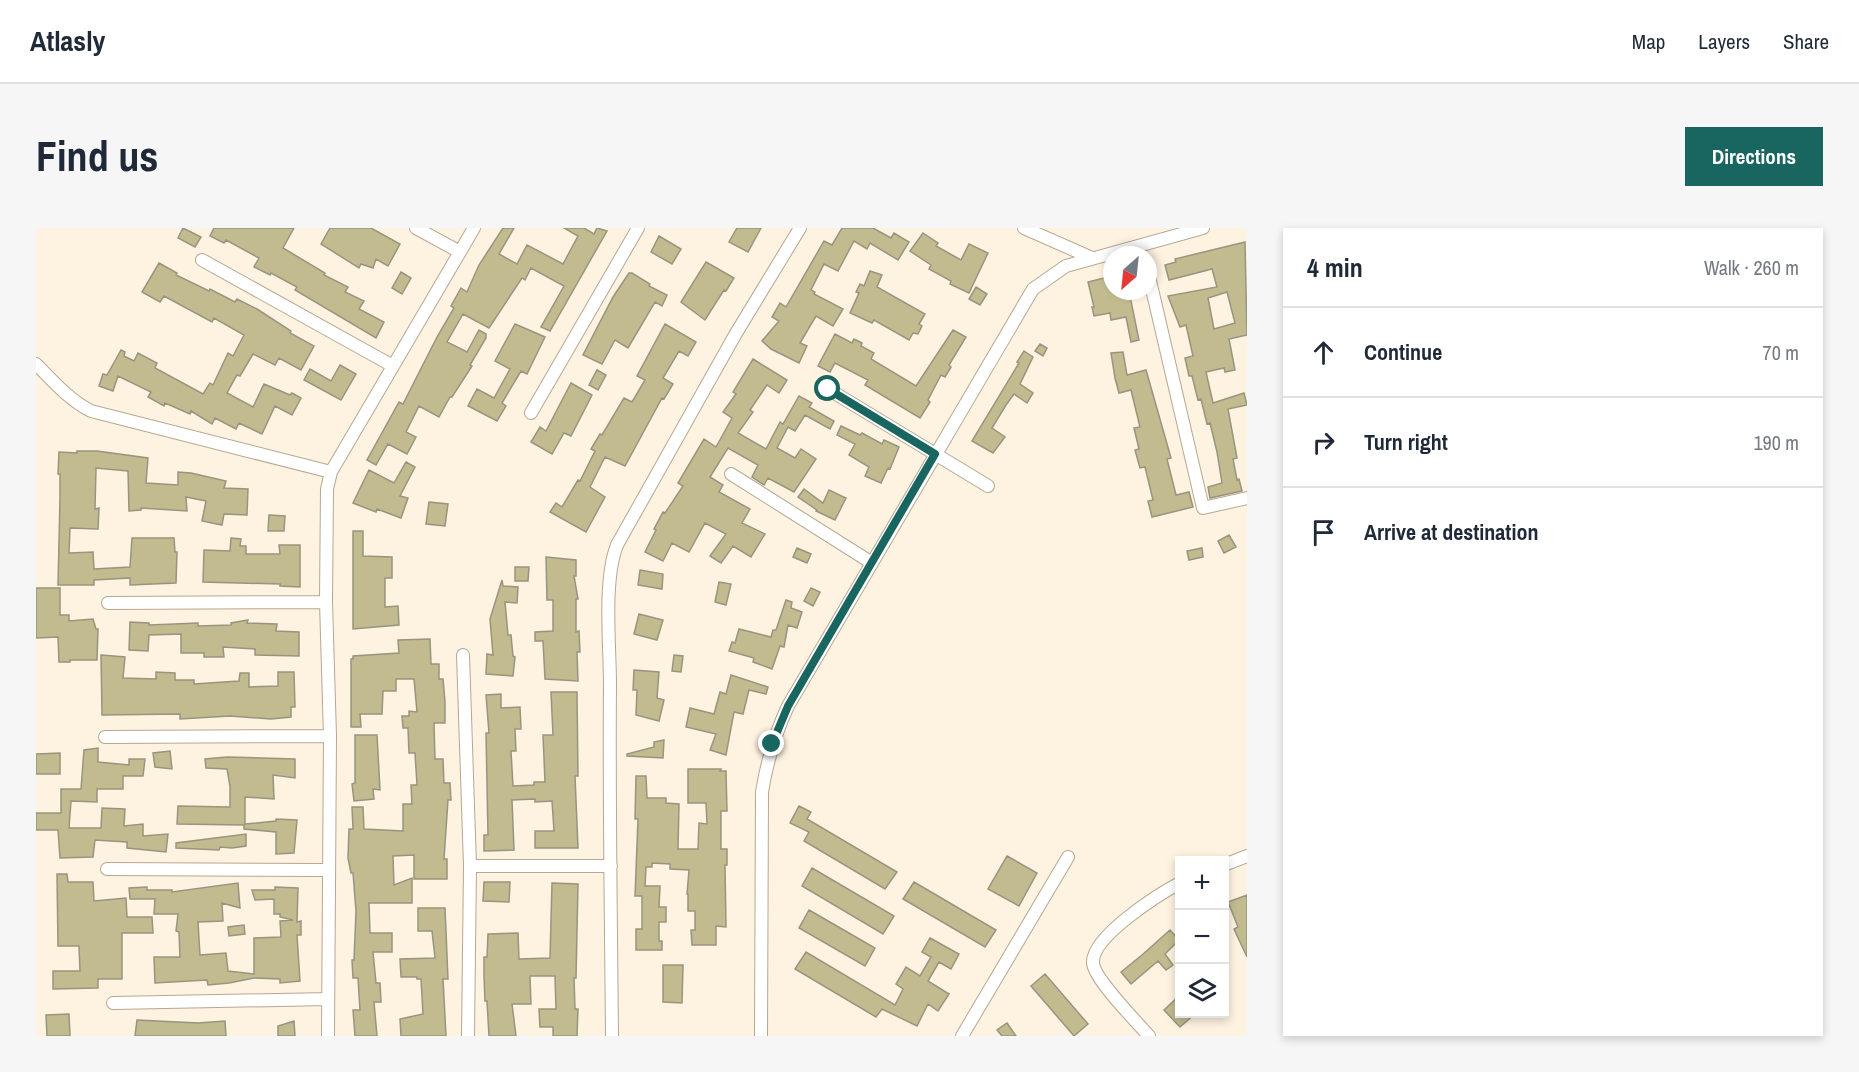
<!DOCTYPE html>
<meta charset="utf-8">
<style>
:root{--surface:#fff;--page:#f6f6f7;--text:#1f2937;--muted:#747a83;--line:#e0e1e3;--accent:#19655f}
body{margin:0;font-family:"Archivo Narrow",sans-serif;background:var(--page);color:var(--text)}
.controls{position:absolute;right:18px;bottom:18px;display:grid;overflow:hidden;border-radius:0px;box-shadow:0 3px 9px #0003}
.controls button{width:54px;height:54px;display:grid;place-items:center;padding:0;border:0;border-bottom:2px solid var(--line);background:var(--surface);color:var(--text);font:30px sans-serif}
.compass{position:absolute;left:1067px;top:18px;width:54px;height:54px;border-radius:50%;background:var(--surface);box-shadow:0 3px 9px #0003;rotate:207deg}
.stop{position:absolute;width:18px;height:18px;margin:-14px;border:4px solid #19655f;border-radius:50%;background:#fff}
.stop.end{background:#19655f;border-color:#fff;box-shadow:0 2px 6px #0008}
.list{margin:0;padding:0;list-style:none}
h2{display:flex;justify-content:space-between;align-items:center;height:78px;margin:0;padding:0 24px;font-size:26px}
h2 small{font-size:20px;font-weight:400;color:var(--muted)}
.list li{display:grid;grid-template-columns:39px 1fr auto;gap:18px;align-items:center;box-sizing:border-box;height:90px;padding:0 24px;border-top:2px solid var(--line)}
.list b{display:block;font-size:22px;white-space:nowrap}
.list em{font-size:20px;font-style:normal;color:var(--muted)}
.icon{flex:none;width:33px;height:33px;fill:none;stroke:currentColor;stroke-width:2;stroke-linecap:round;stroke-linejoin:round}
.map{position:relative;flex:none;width:1211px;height:808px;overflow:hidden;border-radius:0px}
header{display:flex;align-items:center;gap:36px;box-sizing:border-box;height:84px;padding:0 30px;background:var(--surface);border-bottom:2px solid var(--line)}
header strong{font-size:28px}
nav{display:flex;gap:33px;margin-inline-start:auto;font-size:21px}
.intro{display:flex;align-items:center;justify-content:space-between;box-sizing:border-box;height:144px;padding:0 36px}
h1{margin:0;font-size:42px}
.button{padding:15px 27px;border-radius:0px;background:var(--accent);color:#fff;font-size:21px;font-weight:700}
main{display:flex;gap:36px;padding:0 36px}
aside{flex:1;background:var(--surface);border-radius:0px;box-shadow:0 3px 9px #0003}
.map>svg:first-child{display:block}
</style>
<header>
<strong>Atlasly</strong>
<nav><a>Map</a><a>Layers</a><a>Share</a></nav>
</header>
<div class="intro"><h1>Find us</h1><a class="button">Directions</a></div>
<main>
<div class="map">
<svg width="1211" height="808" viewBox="0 0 1211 808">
<rect width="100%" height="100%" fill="#fef2e0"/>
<path fill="#c1bb8f" stroke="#98957e" stroke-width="1.5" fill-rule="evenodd" d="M147 0 165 9 159 19 142 10Z
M178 0H258L247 20 289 45 288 47 312 59 309 64 328 73 323 81 348 94 340 110 259 62 261 59 235 45 234 47 218 39 223 30 190 12 188 15 174 8Z
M294 0H335L364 16 352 38 340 31 337 40 325 36 323 40 285 16Z
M467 0H478L463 26 481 36 491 17 527 36 542 8 528 0H548L558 6 561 0 571 3 514 103 505 99 528 58 495 40 489 52 486 50 453 100 427 86 411 114 431 124 443 102 450 106V110L434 137 436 138 416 169H414L403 189 383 178 370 204 380 209 371 226 352 216 340 237 331 232 363 174 367 176 401 109 418 80 415 78 425 60 431 64 443 37Z
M701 0H725L712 24 693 14Z
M806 0H837L855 10 858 5 873 14 862 32 834 15 831 21 818 13 802 43 788 36 775 62 779 64 778 66 807 81 797 98 780 88 764 115 771 118 763 135 735 121 726 113 743 93 736 89 744 75 750 79 788 13 796 17Z
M887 5 902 15 900 18 925 32 933 16 952 25 933 65 914 56 915 53 893 41 895 37 874 23Z
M623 8 645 21 636 36 615 24Z
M1209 14 1211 107 1193 111 1199 142 1189 144 1188 140 1170 144 1177 175 1208 165 1211 177 1192 181 1201 230 1197 231 1201 252 1203 251 1206 263 1174 270 1172 259 1186 255 1181 224 1174 195 1171 196 1165 171 1162 172 1156 148H1153L1149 130 1157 128 1150 97 1144 99 1132 68 1181 59 1176 41 1133 52 1129 37 1140 34 1139 31ZM1191 64 1199 95 1178 101 1172 70Z
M670 34 698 50 690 63 688 62 669 92 645 74Z
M123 35 141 45 140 47 173 63 174 61 199 74 201 71 221 81 255 103 254 105 278 118 265 142 243 130 239 137 217 126 204 148 201 147 191 165 217 179 228 156 254 167 256 165 265 170 256 187 239 178 226 206 203 195 200 201 179 190 176 196 155 183 154 186 129 175 128 178 112 169 115 164 82 148 77 163 63 158 67 146 71 147 85 122 89 124 88 128 98 133 102 125 121 135 119 140 167 166 174 155 177 157 192 125 197 128 208 107 178 90 176 94 128 68 124 74 106 64Z
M834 43 846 47 841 59 889 86 883 96 886 98 882 106 877 105 873 112 838 92 836 95 814 85 823 65 820 64 824 56 828 58Z
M365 44 375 50 366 66 356 60Z
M593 45H596L614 56 613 58 631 67 626 78 619 74 592 120 579 112 566 136 547 127 577 69Z
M1076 48V63H1090L1092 69 1094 68 1103 112 1095 114 1090 89 1075 92 1074 85 1058 88 1056 79H1058L1052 54Z
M940 59 951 66 944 77 933 71Z
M479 96 509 109 491 146 485 143 466 175 470 178 461 193 432 178 441 161 458 170 474 141 459 133Z
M629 96 660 114 652 128 643 123 627 150 637 156 628 171 626 170 589 238 569 229 554 259 569 269 550 304 514 284 520 275 526 279 542 252 544 253 559 223 555 221 564 206 566 207 588 170 596 174 609 152 601 148Z
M917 102 930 109 913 137 915 139 909 149 905 147 892 172 894 174 884 190 829 157 832 152 799 135 794 144 782 138 799 106 816 115 818 111 826 115 825 118 838 125 835 131 880 158Z
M1004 116 1011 120 1007 128 999 123Z
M988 123 997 129 984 156 997 165 991 175 978 166 970 177 956 200 969 209 957 225 936 213 983 135 981 134Z
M1087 124 1091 147 1110 142 1135 230 1131 231 1140 267 1153 264 1157 279 1116 289 1112 273 1117 272 1109 239 1104 240 1099 222 1103 221 1098 200 1104 199 1095 162 1083 165 1079 150 1075 125Z
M717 131 751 152 743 165 731 157 714 182 717 184 702 205 730 221 744 194 747 196 763 168 776 175 773 179 798 193 794 201 769 187 759 203 752 199 741 220 759 230 765 221 780 231 758 264 732 250 728 257 716 249 722 237 692 220 674 249 687 257 683 264 714 281 706 295 729 306 715 329 697 318 685 335 674 328 690 306 669 295 653 324 636 315 627 333 609 324 620 302 618 301 627 284 629 285 647 258 642 255 668 211 680 219 696 190 687 184 700 166 697 164Z
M304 137 320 146 305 172 268 152 274 141 295 153Z
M561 142 570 147 562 162 553 157Z
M535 155 556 167 535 208 528 205 516 226 495 214 504 199 510 203Z
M805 198 824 207 826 205 846 216 848 212 863 219 854 241 852 240 845 255 829 248 833 239 813 227 819 216 801 207Z
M41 223H61L112 230 110 255 142 257V244L155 245 190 253 188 260 212 261 211 287 188 286 186 297 166 293 170 273 150 269 151 283 105 280V282L93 283 92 243 60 240 59 281 63 280 62 301 34 300 33 325 57 324 58 341 94 339 96 310H138L139 324H141L140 355 94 357V350L58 352V357H22L24 271V246H22L23 224 41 225Z
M370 234 379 239 364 268 372 270 365 290 341 281 340 284 317 275 333 242 358 255Z
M768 261 787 275 793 262 810 270 799 292 780 283 781 282 762 269Z
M393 274 412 276 409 298 390 296Z
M233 287 249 288 248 303H232Z
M317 303H327V328L356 329V350H349V379L362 378 363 397 317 401Z
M1193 307 1200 319 1188 325 1182 313Z
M195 310 205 311 204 318H210V326H244L243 317H264V359L244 358V356L167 354 168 322 194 323Z
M761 320 775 326 771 335 757 329Z
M1166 320 1167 329 1153 332 1151 323Z
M510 329 540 332V348H538L542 371H540V404L543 403 544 424H541L542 453 509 451 507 413H499V404L517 403V372H511Z
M479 339H493L492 353H479Z
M604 342 627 346 626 361 602 357Z
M466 352 467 358 482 359 481 375 469 374 472 407H475L477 428 479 429 477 448 450 446 451 426 457 427 454 391Z
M683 354 695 356 690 377 679 374Z
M0 360H24V387H33V393L57 391 60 401H62L61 432H34V434H23L22 409 0 410Z
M775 360 784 364 777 378 768 373Z
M750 372 756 374 755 380 766 384 761 400 752 397 748 419 744 418 736 441 717 434 718 430 693 423 696 414 699 415 703 401 735 409 737 402H740Z
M603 386 627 392 621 412 598 406Z
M212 392 211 395 241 396 240 403 263 404V428L219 427V421L187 419 188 429H168V425H145V406L113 407 112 423 93 422 94 394 113 395V397L162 395V398L195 397V395Z
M394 411 395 436H403V451H407L409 474V495H398L399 531H407L408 555H414L415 572H412L408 631H411V651H378V627L357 628 358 657 376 650V675H333L334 705H356V724H337L340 755H344L345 774H338L341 808H319L317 782H324L322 750H317L316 732H318L320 683 317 645H315L312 630 313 601H317L316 579H327L328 601 367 603V576H376L375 557H381L379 525H373L372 500H367L366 488H373V483L381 484 378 451H360V463H347L346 486H324L325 499H315V431H317V428L363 425 362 412Z
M65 427 89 429 87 450 120 451V444L139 445V452H158V456L203 453 204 445H213V459L242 458V444H258L259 479H255V489L235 491 194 488 144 491V486L66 487Z
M638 427 647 428 645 444 636 443Z
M598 442 623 444 621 470 628 472 623 493 600 487 601 462H597Z
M695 447 732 459 730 466 713 462 707 486 698 484 690 527 674 522 680 506 650 499 654 480 678 486 684 464 690 466Z
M515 464H541L542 548H539L542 620H499V603H518L516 573 499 574V571L476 572 478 622 448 623V607H452L450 505H453L450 467 465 466V480L484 479 485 501H479L480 523H475L477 558 498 557V554H509L507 507H517Z
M319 507H341L344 562 337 561 338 571 318 573 316 556 319 555Z
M628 512 627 530 591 528V526L618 519V514Z
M62 520V534L93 537V531H109L107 548H87V561H61V574L35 573 33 600H65L66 580 89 581 88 598 107 596V608L132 606 130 624 91 620V614L59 612 57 629 24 630 22 602H0V585H25V561H45L48 522Z
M134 523 136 541 119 539 117 525Z
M24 525V546H0V526Z
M191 529 259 531V550L237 547 238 571 209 569V596L240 593V591L261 592 258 625 240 626V604L208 601V597L141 596 142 578 194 579V558L191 541 170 540 169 531Z
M652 541H685L684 543H690L691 583H685V621H691V637H689L690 699 680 698V717H656L655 702H659V683H652V666H651L653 642 634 641V636L616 635V639H610L609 658H624L623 679H630V694H623V713H626V722H600V701H606V668H599L602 591H599L600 548H610L611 570H630V575L643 576 642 621H662L663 595 671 596 670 575H652Z
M763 578 775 584 771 591 861 644 849 661 768 613 773 604 754 595Z
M210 606V618L196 620 184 619 183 622 140 620V615Z
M971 628 1001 645 983 678 952 661Z
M776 640 858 688 847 706 766 658Z
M21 646H31L32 654H57L58 673 90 670 91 689H116L117 705H86V751H62V760L17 761V743H44L43 718H22Z
M448 654H474L473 674 447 673Z
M878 654 960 702 949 719 867 671Z
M202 655 204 680 186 675 187 693 162 694 164 727 190 725 192 743 218 746V710L245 709 244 693 257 692 244 689V686H238V671L219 672 216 662H239V659L262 660 261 694 265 693V707H261L264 753 244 755V751L218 750 193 755 172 757 171 752 119 755 118 729H144L143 704 140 703 142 686H118L119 671H94L93 660 111 659V662H136V664Z
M516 655 542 656 540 750H538L539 781H542L541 808H517V799H504L503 781H520L519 748H494L495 776H476L480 808H453L451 773H449L448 748V729H451L452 706 482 705 483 731 514 730Z
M1211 667V729L1198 701 1202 699 1192 674Z
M382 680H409L412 751H407L410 808H365L364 791 387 786 385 751H381V749H365L364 731 399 730 396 703H382Z
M773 682 839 720 829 738 763 700Z
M208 697 209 706 193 708 192 699Z
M1134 702 1143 712 1129 726 1137 737 1130 742 1122 733 1095 756 1085 744 1106 727Z
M894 710 923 726 915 741 903 734 892 753 913 766 902 783 892 776 881 798 846 781 840 789 759 741 770 724 859 777 867 761 860 756 870 739 884 748 895 729 886 724Z
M627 737H647L646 775 627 774Z
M1009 746 1052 796 1038 808 995 758Z
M1143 768V786H1159L1144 799 1128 782Z
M33 786 34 808H11L10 787Z
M101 792 162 795 189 793 190 808H99Z
M258 793 259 808H242V798Z
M971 795 980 808H966L961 802Z"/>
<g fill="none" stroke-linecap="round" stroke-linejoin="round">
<g stroke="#b5a893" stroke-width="14">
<path id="minor" d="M380 0 424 24
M988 0 1056 30
M166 32 357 138
M1112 44 1167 280 1211 270
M0 136C17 153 33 172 55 183L295 244
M792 161 952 258
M495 185 602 0
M695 246 836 335
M72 375 290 374
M427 427 434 638 432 808
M69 509 294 508
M1188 637 1211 628
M434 638H575
M71 641 292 642
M77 775 292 771
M292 808 294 508 290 374 291 261 295 244 438 0
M576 808C575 691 573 574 574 457 574 417 567 353 581 317L699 107 764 0
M725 808 726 564C731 533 739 506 752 478L997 61 1030 38 1167 0
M926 808 1032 629
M1113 808C1101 794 1058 751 1057 735 1055 709 1123 666 1144 655"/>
</g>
<use href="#minor" stroke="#fff" stroke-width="12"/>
</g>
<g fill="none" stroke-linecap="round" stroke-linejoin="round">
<path stroke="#19655f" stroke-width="8" d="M736 516 752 478 899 226 792 161"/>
</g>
</svg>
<div class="controls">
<button>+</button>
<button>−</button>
<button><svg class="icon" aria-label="layers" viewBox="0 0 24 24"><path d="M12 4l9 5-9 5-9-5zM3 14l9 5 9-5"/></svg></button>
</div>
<svg class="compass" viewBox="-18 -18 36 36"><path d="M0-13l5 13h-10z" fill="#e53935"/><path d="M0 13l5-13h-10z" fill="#747a83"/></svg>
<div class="stop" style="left:792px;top:161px"></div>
<div class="stop end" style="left:736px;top:516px"></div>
</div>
<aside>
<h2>4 min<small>Walk · 260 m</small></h2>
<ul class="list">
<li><svg class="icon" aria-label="ahead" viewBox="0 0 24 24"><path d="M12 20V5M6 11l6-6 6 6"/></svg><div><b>Continue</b></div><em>70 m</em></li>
<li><svg class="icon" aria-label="right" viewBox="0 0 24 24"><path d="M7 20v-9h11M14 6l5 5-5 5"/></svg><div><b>Turn right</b></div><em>190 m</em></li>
<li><svg class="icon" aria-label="arrive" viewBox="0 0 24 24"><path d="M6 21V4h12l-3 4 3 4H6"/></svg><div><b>Arrive at destination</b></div></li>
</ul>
</aside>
</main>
